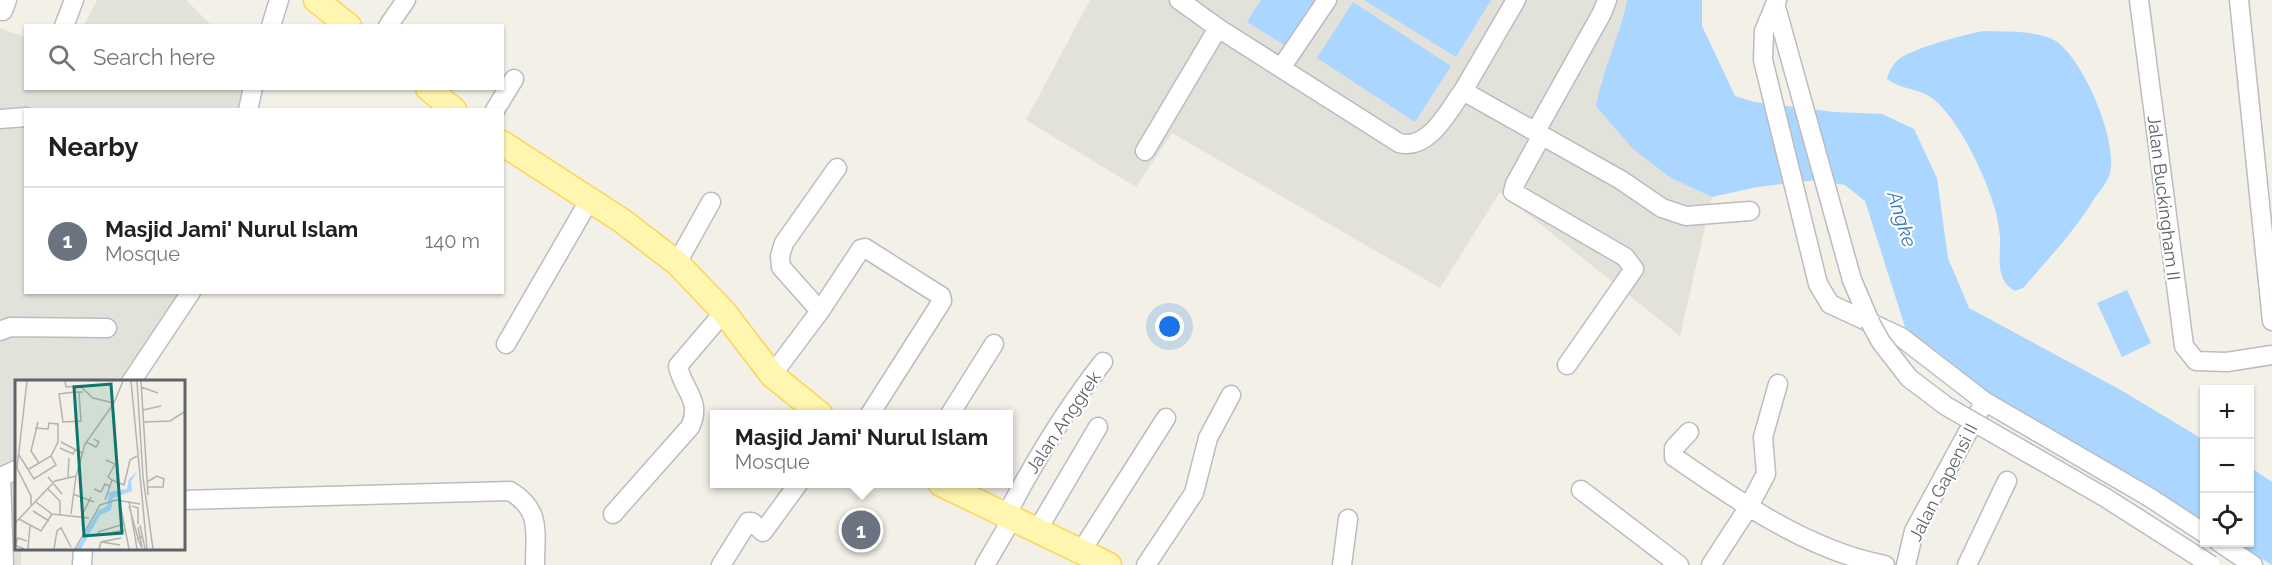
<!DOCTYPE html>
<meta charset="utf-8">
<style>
:root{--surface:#fff;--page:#f2f2f2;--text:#202124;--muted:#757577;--line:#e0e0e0;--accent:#f74228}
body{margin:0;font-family:Raleway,sans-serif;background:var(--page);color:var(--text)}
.controls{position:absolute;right:18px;bottom:18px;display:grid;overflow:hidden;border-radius:0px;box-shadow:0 2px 4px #0004}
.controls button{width:54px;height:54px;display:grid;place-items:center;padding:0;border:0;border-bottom:2px solid var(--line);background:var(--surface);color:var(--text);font:30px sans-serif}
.you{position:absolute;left:1170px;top:327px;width:21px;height:21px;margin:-15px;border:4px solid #fff;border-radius:50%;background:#1a73e8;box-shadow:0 0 0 9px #1a73e833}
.badge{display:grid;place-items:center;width:39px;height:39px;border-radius:50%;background:var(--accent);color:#fff;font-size:20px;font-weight:700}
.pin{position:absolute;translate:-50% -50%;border:3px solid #fff;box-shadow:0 2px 6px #0006}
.popup{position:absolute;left:710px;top:410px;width:303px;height:78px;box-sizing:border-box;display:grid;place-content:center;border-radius:0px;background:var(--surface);filter:drop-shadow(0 2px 4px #0005);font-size:20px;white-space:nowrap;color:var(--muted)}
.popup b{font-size:22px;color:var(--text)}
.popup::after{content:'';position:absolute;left:50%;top:100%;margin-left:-12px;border:12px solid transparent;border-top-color:var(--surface)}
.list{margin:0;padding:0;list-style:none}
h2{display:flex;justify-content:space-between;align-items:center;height:78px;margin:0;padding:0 24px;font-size:26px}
h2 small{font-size:20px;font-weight:400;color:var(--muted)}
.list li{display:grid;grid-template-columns:39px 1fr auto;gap:18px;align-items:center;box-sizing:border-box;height:108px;padding:0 24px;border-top:2px solid var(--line)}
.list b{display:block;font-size:22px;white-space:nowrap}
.list p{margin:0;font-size:20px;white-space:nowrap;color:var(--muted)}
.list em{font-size:20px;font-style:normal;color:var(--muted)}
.icon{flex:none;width:33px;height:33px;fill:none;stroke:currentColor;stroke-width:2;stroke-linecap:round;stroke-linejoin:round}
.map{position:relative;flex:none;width:2272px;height:565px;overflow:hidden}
.search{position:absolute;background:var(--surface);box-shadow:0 2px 4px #0004;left:24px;top:24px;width:480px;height:66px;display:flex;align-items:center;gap:15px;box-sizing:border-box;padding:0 21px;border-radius:0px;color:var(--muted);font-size:22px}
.panel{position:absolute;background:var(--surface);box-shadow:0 2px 4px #0004;left:24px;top:108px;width:480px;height:186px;border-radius:0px}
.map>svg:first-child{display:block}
</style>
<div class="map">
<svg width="2272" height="565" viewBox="0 0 2272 565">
<rect width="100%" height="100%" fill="#f2f0e7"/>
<path fill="#e2e2db" d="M97 0H186L211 25H84Z
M1090 0H1627L1612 57 1600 83 1671 178 1712 197 1680 336 1500 192 1440 288 1172 133 1136 187 1026 120Z
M0 28 25 37 26 88 250 89 246 109 26 110V292L201 293 138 382H16V548L21 549V565H0Z"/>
<path fill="#aad6ff" d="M1261 0H1315L1286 46 1247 22Z
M1364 0H1491L1456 57Z
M1627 0H1702V26L1735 96 1754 102 1834 112 1882 114 1914 129 1937 178 1948 258 1969 308 2119 389 2204 440V521L2082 448 1989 397 1907 333 1865 201 1845 185 1815 180 1757 187 1712 197 1671 178 1632 148 1596 106C1602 70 1620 37 1627 0Z
M1353 2 1451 66 1415 122 1317 58Z
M1984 31C2006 32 2031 30 2052 39 2081 52 2121 145 2109 176 2106 184 2099 192 2094 199 2074 232 2048 259 2023 288L2015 291C1994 279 2001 257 2000 237 1999 227 1997 215 1994 206 1985 175 1957 114 1929 96 1916 88 1900 89 1887 79 1889 71 1893 64 1899 59 1916 47 1963 35 1984 31Z
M2127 290 2151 343 2122 357 2097 303Z
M2250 467 2272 482V565L2236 543 2250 542Z"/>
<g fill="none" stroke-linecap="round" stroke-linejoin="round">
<g stroke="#babcc1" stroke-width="21">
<path id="minor" d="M1179 0 1218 28
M1777 0 1764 31 1763 60 1818 284 1830 304 1901 337 1984 401 2149 497 2204 533
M2139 0 2184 346 2196 361 2227 362 2272 355
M2239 0 2272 321
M1776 7 1852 280 1870 322
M3 11 7 0
M64 26 74 0
M271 26 279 0
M388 26 406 0
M1281 68 1327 0
M1463 91 1516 0
M248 110 253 88
M495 110 514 79
M0 119 26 117
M1536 131 1602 13 1607 0
M1542 135 1515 184 1513 192 1625 257 1634 269 1567 365
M1145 151 1218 28 1399 143C1429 151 1448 111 1463 91L1621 180 1662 208 1686 216 1750 211
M677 263 711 202
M820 311 861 249 865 248 941 296 942 301 870 414
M0 331 10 327 107 328
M506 344 590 199
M772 375 820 311 781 267 780 256 784 243 837 168
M131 382 191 292
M950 414 994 344
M1689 432 1674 448V457C1736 500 1809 551 1885 565
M1581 490 1679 565
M183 500 510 491C542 510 535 532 535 565
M613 514 690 427C703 401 682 389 678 366L724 312
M1007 514C1035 460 1065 410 1103 362
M1038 529 1098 427
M2219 542 2253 565
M1082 550 1166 418
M4 565 1 477 16 470
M82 565 83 548
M721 565 748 522H752L763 532 798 484
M985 565 1013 517
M1146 565 1194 493 1208 438 1231 395
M1342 565 1348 519
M1711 565 1748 508 1766 474 1763 437 1778 384
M1906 565 1914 531 1981 408
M1967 565 2007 481"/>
</g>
<g stroke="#fcd556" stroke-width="27">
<path id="major" d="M316 0 349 26
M428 88 454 110
M502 143 621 220 677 263 724 312 772 375 820 414
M941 484 1109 565"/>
</g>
<use href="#minor" stroke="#fff" stroke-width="18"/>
<use href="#major" stroke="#fff6af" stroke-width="24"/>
<g stroke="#babcc1" stroke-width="21" stroke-linecap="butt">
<path id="minor-bridge" d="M1870 322 1881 342 1909 378 1946 406 2106 498 2211 565"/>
</g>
<use href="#minor-bridge" stroke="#fff" stroke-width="18"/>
</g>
<g text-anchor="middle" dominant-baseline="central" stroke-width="4.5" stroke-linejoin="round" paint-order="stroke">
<g font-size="18" fill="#5e6269" stroke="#fff">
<text transform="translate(2164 198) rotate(83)">Jalan Buckingham II</text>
<text transform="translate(1063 422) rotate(-56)">Jalan Anggrek</text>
<text transform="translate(1943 482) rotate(-63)">Jalan Gapensi II</text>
</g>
<g font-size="20" font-style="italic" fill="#3c74bb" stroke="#fff">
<text transform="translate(1902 219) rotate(73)">Angke</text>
</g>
</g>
<g transform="translate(15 380)">
<rect width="170" height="170" fill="#f2f0e7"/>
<path d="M122 92 116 101 117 111 98 118 96 130 85 135 66 169H61L83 131 92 126 94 112 112 109 114 99Z" fill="#aad6ff"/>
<path fill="none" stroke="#b3b3b1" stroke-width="1.5" d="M12 1 2 88 16 116V125M50 1 51 7 65 6 78 18 99 23M116 1 132 169M122 1 128 97 138 169M126 1 133 115M126 7 143 13M64 12 66 41 48 42 44 14 60 12H68M128 30 146 26M23 42 16 71 24 83M129 42 155 41 169 32M46 62 67 73M71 62 81 67 84 62 79 59M45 68 58 74 60 70M4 75 19 99 41 85 36 76M14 89 36 76 43 62V44L34 43 33 49 20 48M33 97 47 114M53 97 54 78M97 100 109 105 115 80 122 76M132 102 142 96 149 99 148 107H132M32 108 45 121V136M79 109 86 112 90 104 94 106M58 114 79 122M90 120 97 100 93 97 100 84 91 80M114 121 122 169M21 122 37 134 74 138M114 126 123 158 128 157M117 126 123 128V144M106 129 114 169M18 131 34 141M56 134 61 96M67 135 76 117M4 139 26 151 37 134M0 143 40 101 61 96 70 64 99 23 108 1M125 145 130 169M83 152 84 155 110 150M83 152 109 144M122 158 127 168 123 147M87 162 105 165M9 169 0 165 3 158 12 161M13 169 15 146M39 169 42 151 46 148 56 167M60 169 85 125 101 120 125 124M84 169 86 162 106 158"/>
<path fill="#0f766e" fill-opacity="0.15" stroke="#0f766e" stroke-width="3" d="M96 4 107 153 69 156 59 7Z"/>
<rect width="170" height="170" fill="none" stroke="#5e6269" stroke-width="3"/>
</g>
</svg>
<div class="controls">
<button>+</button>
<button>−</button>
<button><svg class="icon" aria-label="locate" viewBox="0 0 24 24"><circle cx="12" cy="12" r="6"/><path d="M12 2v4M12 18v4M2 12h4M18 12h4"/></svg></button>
</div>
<div class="you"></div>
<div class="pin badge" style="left:861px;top:530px;background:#6b7280">1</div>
<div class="popup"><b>Masjid Jami' Nurul Islam</b>Mosque</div>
<div class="search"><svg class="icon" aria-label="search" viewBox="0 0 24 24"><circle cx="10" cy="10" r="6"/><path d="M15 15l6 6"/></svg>Search here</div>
<section class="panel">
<h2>Nearby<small></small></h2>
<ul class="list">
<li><span class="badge" style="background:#6b7280">1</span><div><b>Masjid Jami' Nurul Islam</b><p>Mosque</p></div><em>140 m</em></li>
</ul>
</section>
</div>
